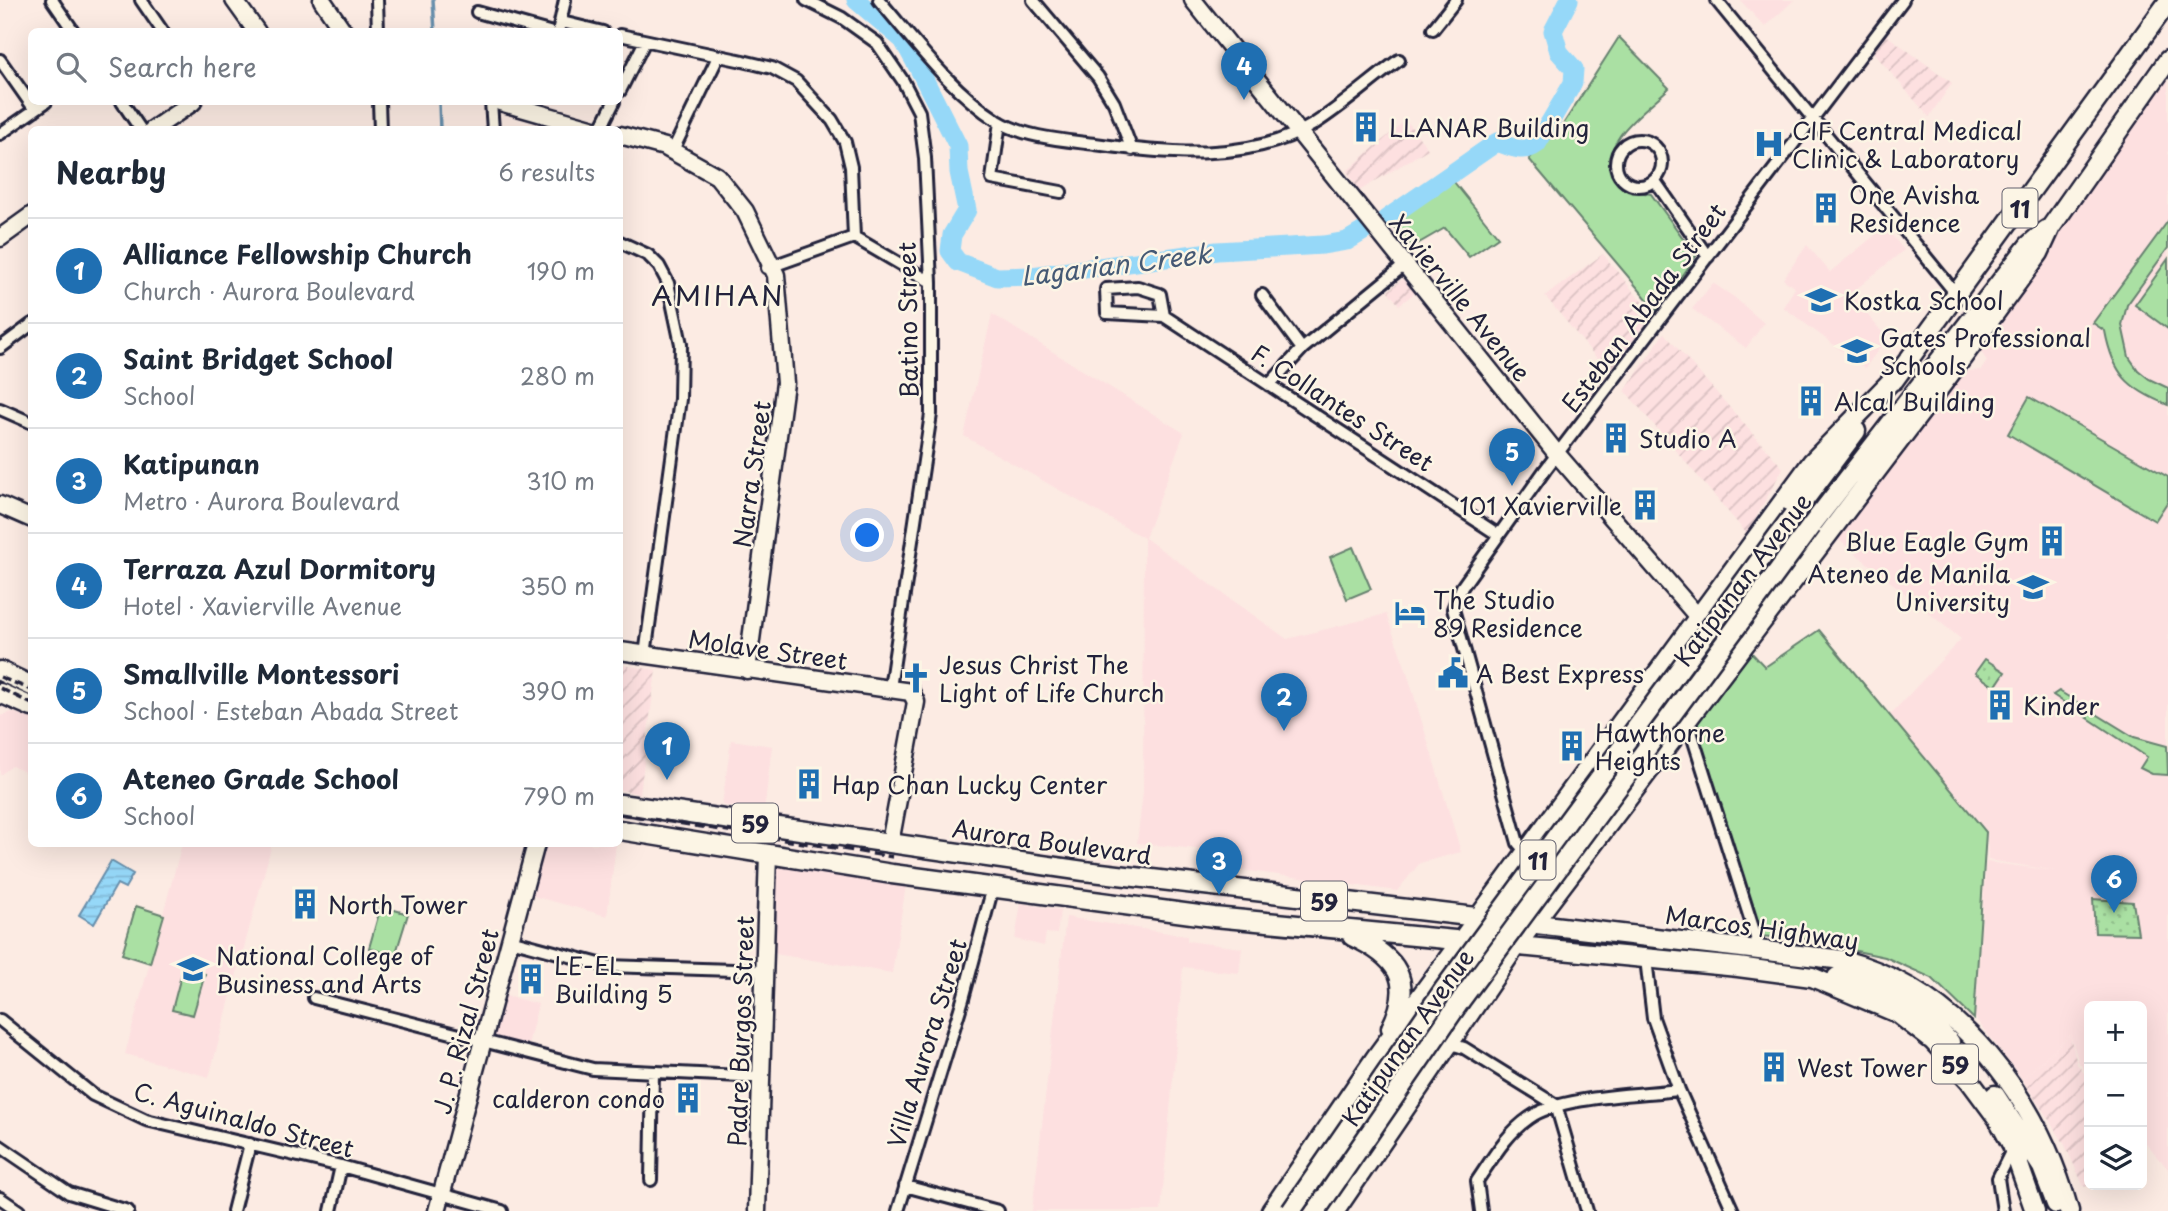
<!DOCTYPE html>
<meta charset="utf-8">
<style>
:root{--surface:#fff;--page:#f6f6f7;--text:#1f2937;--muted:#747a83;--line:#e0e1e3;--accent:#1f6fb2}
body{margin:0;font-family:"Playpen Sans",sans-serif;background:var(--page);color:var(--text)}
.controls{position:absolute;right:21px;bottom:21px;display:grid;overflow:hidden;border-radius:10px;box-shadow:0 7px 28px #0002}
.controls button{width:63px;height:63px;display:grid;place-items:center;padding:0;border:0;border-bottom:2px solid var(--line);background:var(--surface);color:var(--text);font:35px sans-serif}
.you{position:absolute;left:868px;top:536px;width:24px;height:24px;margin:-18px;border:5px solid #fff;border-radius:50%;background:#1a73e8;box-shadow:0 0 0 10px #1a73e833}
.badge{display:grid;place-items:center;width:46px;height:46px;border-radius:50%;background:var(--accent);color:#fff;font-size:23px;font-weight:700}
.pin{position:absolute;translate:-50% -58px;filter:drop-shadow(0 2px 4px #0008)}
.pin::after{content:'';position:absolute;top:37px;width:24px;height:21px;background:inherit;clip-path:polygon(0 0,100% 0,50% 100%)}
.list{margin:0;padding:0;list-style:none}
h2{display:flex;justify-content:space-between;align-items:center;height:91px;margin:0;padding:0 28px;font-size:30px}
h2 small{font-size:23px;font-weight:400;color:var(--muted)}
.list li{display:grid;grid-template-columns:46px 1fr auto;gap:21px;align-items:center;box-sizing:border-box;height:105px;padding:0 28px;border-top:2px solid var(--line)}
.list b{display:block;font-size:26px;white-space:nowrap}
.list p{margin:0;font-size:23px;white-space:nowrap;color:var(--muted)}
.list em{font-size:23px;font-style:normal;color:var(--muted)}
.icon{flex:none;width:38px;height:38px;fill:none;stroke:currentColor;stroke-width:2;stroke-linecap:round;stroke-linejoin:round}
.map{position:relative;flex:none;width:2168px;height:1211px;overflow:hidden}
.search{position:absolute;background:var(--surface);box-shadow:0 7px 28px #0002;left:28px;top:28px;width:595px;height:77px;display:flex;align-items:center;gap:18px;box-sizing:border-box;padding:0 24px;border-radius:10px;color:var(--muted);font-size:26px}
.panel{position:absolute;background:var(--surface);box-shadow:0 7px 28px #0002;left:28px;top:126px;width:595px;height:721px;border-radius:10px}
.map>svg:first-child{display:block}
</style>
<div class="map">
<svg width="2168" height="1211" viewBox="0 0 2168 1211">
<defs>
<pattern id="industrial-furrows" width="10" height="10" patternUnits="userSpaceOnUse" patternTransform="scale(1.75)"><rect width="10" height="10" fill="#fde0e0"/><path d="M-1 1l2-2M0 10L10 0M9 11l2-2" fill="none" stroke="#d9c0c1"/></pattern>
<pattern id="park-dots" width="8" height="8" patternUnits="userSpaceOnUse" patternTransform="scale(1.75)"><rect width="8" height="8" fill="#aae0a3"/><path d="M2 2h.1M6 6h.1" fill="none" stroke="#92c08d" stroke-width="1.8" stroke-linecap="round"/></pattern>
<pattern id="water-rules" width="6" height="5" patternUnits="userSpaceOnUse" patternTransform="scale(1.75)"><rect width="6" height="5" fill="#96d8f8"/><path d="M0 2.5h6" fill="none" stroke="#81b9d6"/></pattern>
</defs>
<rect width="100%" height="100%" fill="#fcebe3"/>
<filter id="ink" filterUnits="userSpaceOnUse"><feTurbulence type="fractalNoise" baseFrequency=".0143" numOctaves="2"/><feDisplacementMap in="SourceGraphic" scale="14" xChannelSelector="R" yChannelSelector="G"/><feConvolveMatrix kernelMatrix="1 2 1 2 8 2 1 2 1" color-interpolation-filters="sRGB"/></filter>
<g filter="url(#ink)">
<path fill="#fde0e0" d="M1740 0H1794L1765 27Z
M2168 69V1169L2142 1138V1006H2089V1076L2079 1063 2070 1035 2022 1079 1975 1018 1986 862 2057 871 1988 860 1987 831 1889 716 1961 639 1834 536 1960 372 1981 370 1987 361 1979 349Z
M1885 227 1904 250 1850 294 1887 338 1865 368 1783 307 1795 288 1783 279 1807 245 1830 272Z
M1713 283 1734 297 1764 323 1746 348 1692 309Z
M992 314 1184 433 1145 538 1287 639 1386 614 1406 669 1461 852 1420 863 1397 891 1205 865 1206 850 1137 843 1143 792 1144 538 964 436Z
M12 712 31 718V775L12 766 0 775V716Z
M731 740 772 746 764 812 722 805Z
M182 844H272L209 1077 125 1054Z
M545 844H616L607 916 533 896Z
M776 865 906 885 892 973 769 953Z
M1021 903 1060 910 1057 934 1046 933 1044 946 1015 939Z
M1066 917 1187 936V941L1242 948 1239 973 1183 967 1161 1211H1032Z
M503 995 538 1004 528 1045 492 1036Z"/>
<path fill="url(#industrial-furrows)" d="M1885 34 1952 83 1929 117 1873 52Z
M1406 120 1428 149 1359 191 1347 171Z
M1603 254 1652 314 1609 373 1545 296Z
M1404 278 1416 292 1399 305 1388 291Z
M1664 333 1783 468 1747 534 1625 391Z
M620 665 656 670 640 794 620 790Z
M2070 1035 2077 1064 2089 1079 2090 1185 2084 1187 2064 1143 2022 1079Z"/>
<path fill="#aae0a3" stroke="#66816f" stroke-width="2" d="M1619 37 1669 88C1649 108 1597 141 1614 174 1623 190 1635 192 1651 194L1696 256 1658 312 1529 159 1562 126Z
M1450 177 1498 237 1469 257 1445 228 1412 247 1390 221Z
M2168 221V248L2127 305 2122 325 2129 357 2138 370 2149 379 2168 388V405C2128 389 2113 374 2105 331L2093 323Z
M2168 259V329L2135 305Z
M2029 397 2168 477V501L2155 521 2008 434Z
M1353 547 1371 589 1347 599 1330 557Z
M1819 630 1986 832 1974 1019 1932 978 1885 957 1842 948 1835 941 1758 936 1693 723 1750 651 1765 667Z
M2059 691 2134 737 2167 746 2168 775 2152 774 2140 768 2147 757 2053 695Z
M136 906 164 915 150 963 122 954Z
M381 906 408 914 395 956 369 948Z
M183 968 205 974 193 1015 172 1010Z"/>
<path fill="url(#park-dots)" stroke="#66816f" stroke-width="2" d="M1985 659 2005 672 1995 687 1975 673Z
M2093 899 2133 902 2138 934 2095 933Z"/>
<path fill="url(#water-rules)" stroke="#688fac" stroke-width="2" d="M111 861 133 874 125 888 117 884 94 924 79 915Z"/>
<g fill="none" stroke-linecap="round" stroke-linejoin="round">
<path stroke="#688fac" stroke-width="3.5" d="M433 0 435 32
M439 102 440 130"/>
<path stroke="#96d8f8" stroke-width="19" d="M856 0 903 40 919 69 958 146 959 172 967 210 952 235 950 251 958 262 997 277 1032 276 1217 251 1323 245 1347 241 1367 229
M1386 219 1497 142C1511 147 1524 154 1537 144L1573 83 1574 69 1559 52 1553 31 1569 0"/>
<g stroke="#22223b" stroke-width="16">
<path id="street" d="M52 0 74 32
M141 0 163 32
M377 0 378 32
M806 0 842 18 877 43 903 81 919 112 925 158 931 282V414L890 688
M879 0C916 43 950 90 998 121 1026 138 1063 140 1095 144 1166 154 1250 163 1314 124 1344 105 1370 81 1399 60
M1033 0 1098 77 1114 103 1132 150
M1716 0 1957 295
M477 12 549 32
M562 22 603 32
M1433 29 1456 0
M558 32 565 0
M620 35 743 61 772 68 796 81 832 120 845 142 851 167 854 237
M0 60 35 110
M620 91 645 41
M122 102 141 130
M379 102 380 130
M491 102 493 130
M1000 122 992 179 1061 192
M600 130 614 102
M0 134 46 102
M1616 163a23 23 0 1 1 46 0a23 23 0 1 1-46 0Z
M673 150 718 57
M1655 181 1708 257
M854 237 931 282
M620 242 648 255 659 266 668 283 681 344 680 399 645 655
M767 268 854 237
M1262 295 1302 349
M1164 316 1107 313 1106 289 1138 287 1160 294 1164 316 1497 534
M0 348 32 324
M1269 385 1302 349 1407 263
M0 409 32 423
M1687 719 1760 950
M1526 852 1518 843 1453 609 1462 587 1545 470 1903 0
M510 940 607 966 765 971
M1646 959 1653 1018 1679 1090 1733 1211
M314 998 593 1069 762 1077
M0 1020 93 1095 146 1120 341 1166 502 1211
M1448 1043 1464 1048 1556 1105 1587 1211
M0 1146 69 1193 128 1211
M651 1180 653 1072
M905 1186 998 1211
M0 1198 19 1211
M233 1211 250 1144
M331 1211 341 1166
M898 1211 963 999 993 887
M1481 1211 1477 1181C1492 1159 1507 1133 1529 1118 1560 1096 1639 1095 1679 1090
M2003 1211 1998 1178 2013 1148"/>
</g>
<g stroke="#22223b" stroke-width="21">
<path id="secondary" d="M234 0 257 32
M322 0 344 32
M1193 0 1557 454 1698 617
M500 102 598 130
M152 130 193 102
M620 135 665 147 717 176 745 211 776 275 785 383 747 670
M0 238 32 215
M0 505 32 519
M620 651 911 692 916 702 890 843
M437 1211 536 844
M757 1211 768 853"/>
</g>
<g stroke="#22223b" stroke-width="23">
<path id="primary" d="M1894 380 2168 2
M1793 515 1856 431
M1811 526 2029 245 2046 230
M0 671 32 686
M0 693 32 707
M620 804 1084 871 1843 960C1960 991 2038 1099 2069 1211
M620 830 892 874 1214 917 1738 967 1812 977 1897 1013 1933 1041 1969 1080 1998 1119 2012 1145 2035 1211
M1352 936C1397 957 1415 980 1391 1028
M1837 977C1882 987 1918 1007 1950 1042
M1995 1095 2042 1167 2056 1204
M1271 1211 1376 1057 1812 462 1900 372
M1335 1211 1515 947 1962 358 2039 253 2051 227 2168 60"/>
</g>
<use href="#street" stroke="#fcf5e5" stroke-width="10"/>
<use href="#secondary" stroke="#fcf5e5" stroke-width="16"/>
<use href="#primary" stroke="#fcf5e5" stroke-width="18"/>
<path stroke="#22223b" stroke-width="3.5" stroke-dasharray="10 5" stroke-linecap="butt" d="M0 677 32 690
M0 688 32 704
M620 814 893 857"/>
<g stroke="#22223b" stroke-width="23" stroke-linecap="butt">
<path id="primary-bridge" d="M1291 1211 1444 989 1793 515
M1316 1211 1461 1000 1811 526"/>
</g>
<use href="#primary-bridge" stroke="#fcf5e5" stroke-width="18"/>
</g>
</g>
<defs>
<g id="building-bare" transform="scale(2.415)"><path d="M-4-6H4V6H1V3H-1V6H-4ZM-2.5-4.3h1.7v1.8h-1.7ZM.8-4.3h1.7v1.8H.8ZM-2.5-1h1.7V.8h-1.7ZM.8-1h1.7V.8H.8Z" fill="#1f6fb2" stroke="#fcf5e5" stroke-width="2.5" paint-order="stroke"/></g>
<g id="hospital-bare" transform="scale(2.415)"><path d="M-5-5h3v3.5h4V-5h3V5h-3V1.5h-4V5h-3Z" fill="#1f6fb2" stroke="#fcf5e5" stroke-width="2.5" paint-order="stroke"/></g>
<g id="school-bare" transform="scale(2.415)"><path d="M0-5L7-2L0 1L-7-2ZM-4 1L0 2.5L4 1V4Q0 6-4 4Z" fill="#1f6fb2" stroke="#fcf5e5" stroke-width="2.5" paint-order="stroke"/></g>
<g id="university-bare" transform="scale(2.415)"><path d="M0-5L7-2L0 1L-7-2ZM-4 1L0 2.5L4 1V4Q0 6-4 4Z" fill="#1f6fb2" stroke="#fcf5e5" stroke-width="2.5" paint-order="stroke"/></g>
<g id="hotel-bare" transform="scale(2.415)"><path d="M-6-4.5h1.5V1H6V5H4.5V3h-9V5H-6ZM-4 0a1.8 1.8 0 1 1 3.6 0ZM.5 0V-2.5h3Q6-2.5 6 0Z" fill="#1f6fb2" stroke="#fcf5e5" stroke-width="2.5" paint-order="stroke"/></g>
<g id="civic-bare" transform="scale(2.415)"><path d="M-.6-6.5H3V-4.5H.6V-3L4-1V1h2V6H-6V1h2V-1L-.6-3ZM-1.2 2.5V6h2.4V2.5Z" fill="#1f6fb2" stroke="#fcf5e5" stroke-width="2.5" paint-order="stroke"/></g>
<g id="church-bare" transform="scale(2.415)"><path d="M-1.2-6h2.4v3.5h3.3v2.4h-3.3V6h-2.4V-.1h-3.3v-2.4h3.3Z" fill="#1f6fb2" stroke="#fcf5e5" stroke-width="2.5" paint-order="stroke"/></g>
</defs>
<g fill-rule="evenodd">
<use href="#building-bare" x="1366" y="127"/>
<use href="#hospital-bare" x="1769" y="144"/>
<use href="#building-bare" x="1826" y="208"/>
<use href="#school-bare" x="1821" y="300"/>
<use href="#university-bare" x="1857" y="351"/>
<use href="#building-bare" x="1811" y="401"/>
<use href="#building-bare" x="1616" y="438"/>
<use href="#building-bare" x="1645" y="505"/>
<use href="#building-bare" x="2052" y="541"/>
<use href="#university-bare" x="2033" y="587"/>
<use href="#hotel-bare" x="1410" y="613"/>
<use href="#civic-bare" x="1453" y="673"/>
<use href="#church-bare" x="916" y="678"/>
<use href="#building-bare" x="2000" y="705"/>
<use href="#building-bare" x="1572" y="746"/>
<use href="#building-bare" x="809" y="784"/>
<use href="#building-bare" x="305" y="904"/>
<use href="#university-bare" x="193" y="969"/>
<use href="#building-bare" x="531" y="979"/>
<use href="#building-bare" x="1774" y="1067"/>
<use href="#building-bare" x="688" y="1098"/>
</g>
<g text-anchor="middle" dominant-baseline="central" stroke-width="5" stroke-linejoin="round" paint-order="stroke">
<g fill="#fcf5e5" stroke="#63616e" stroke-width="2">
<rect x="2002.5" y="188.5" width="35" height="39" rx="5"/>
<rect x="732" y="803.5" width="46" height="39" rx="5"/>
<rect x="1520.5" y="840.5" width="35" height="39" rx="5"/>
<rect x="1301" y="881.5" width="46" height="39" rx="5"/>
<rect x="1932" y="1044.5" width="46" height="39" rx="5"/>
</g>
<g font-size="23" font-weight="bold" fill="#22223b">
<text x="2020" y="208">11</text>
<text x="755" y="823">59</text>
<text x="1538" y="860">11</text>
<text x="1324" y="901">59</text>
<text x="1955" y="1064">59</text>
</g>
<g font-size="24" fill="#22223b" stroke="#fcf5e5" text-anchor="start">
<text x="1389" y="127">LLANAR Building</text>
<text x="1792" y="130">CIF Central Medical<tspan x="1792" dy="28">Clinic &amp; Laboratory</tspan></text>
<text x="1849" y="194">One Avisha<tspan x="1849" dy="28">Residence</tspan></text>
<text x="1844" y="300">Kostka School</text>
<text x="1880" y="337">Gates Professional<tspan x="1880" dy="28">Schools</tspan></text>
<text x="1834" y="401">Alcal Building</text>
<text x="1639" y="438">Studio A</text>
<text x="1622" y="505" text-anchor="end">101 Xavierville</text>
<text x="2029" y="541" text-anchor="end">Blue Eagle Gym</text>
<text x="2010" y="573" text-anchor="end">Ateneo de Manila<tspan x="2010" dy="28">University</tspan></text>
<text x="1433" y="599">The Studio<tspan x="1433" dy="28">89 Residence</tspan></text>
<text x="939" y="664">Jesus Christ The<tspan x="939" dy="28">Light of Life Church</tspan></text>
<text x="1476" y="673">A Best Express</text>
<text x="2023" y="705">Kinder</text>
<text x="1595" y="732">Hawthorne<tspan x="1595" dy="28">Heights</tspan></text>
<text x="832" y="784">Hap Chan Lucky Center</text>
<text x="328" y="904">North Tower</text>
<text x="216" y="955">National College of<tspan x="216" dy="28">Business and Arts</tspan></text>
<text x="554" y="965">LE-EL<tspan x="554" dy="28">Building 5</tspan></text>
<text x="1797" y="1067">West Tower</text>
<text x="665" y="1098" text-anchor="end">calderon condo</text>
</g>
<g font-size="24" fill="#22223b" stroke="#fcf5e5">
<text transform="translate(1461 297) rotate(51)">Xavierville Avenue</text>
<text transform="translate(1643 307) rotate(-53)">Esteban Abada Street</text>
<text transform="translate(907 320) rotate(-91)">Batino Street</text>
<text transform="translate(1343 407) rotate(33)">F. Collantes Street</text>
<text transform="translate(751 474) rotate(-82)">Narra Street</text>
<text transform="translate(1742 579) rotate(-53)">Katipunan Avenue</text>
<text transform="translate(768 649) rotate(8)">Molave Street</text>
<text transform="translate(1052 841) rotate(8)">Aurora Boulevard</text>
<text transform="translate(1762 927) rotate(8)">Marcos Highway</text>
<text transform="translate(465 1021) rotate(-75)">J. P. Rizal Street</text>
<text transform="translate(740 1031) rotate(-88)">Padre Burgos Street</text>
<text transform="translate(1407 1037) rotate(-55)">Katipunan Avenue</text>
<text transform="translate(926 1043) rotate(-73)">Villa Aurora Street</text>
<text transform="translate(244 1119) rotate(15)">C. Aguinaldo Street</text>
</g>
<g font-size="26" font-style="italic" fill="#455974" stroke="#fcf5e5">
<text transform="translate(1116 264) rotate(-7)">Lagarian Creek</text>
</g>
<g font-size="28" letter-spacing="2" fill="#22223b" stroke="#fcf5e5">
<text x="718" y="294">AMIHAN</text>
</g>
</g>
</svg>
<div class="controls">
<button>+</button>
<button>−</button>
<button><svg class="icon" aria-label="layers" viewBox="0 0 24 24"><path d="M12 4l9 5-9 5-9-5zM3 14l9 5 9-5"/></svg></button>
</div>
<div class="you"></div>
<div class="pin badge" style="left:667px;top:780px">1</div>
<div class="pin badge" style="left:1284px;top:731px">2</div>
<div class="pin badge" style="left:1219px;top:895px">3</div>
<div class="pin badge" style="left:1244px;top:100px">4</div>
<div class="pin badge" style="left:1512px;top:486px">5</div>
<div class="pin badge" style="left:2114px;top:913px">6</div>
<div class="search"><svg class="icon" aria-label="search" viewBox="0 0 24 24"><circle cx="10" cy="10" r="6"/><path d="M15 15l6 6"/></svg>Search here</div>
<section class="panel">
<h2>Nearby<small>6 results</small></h2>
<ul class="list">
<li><span class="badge">1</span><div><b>Alliance Fellowship Church</b><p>Church · Aurora Boulevard</p></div><em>190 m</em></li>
<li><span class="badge">2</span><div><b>Saint Bridget School</b><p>School</p></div><em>280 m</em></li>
<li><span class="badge">3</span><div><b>Katipunan</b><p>Metro · Aurora Boulevard</p></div><em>310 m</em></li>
<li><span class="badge">4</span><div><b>Terraza Azul Dormitory</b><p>Hotel · Xavierville Avenue</p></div><em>350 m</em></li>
<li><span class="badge">5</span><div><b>Smallville Montessori</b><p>School · Esteban Abada Street</p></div><em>390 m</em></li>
<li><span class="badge">6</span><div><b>Ateneo Grade School</b><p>School</p></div><em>790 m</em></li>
</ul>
</section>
</div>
